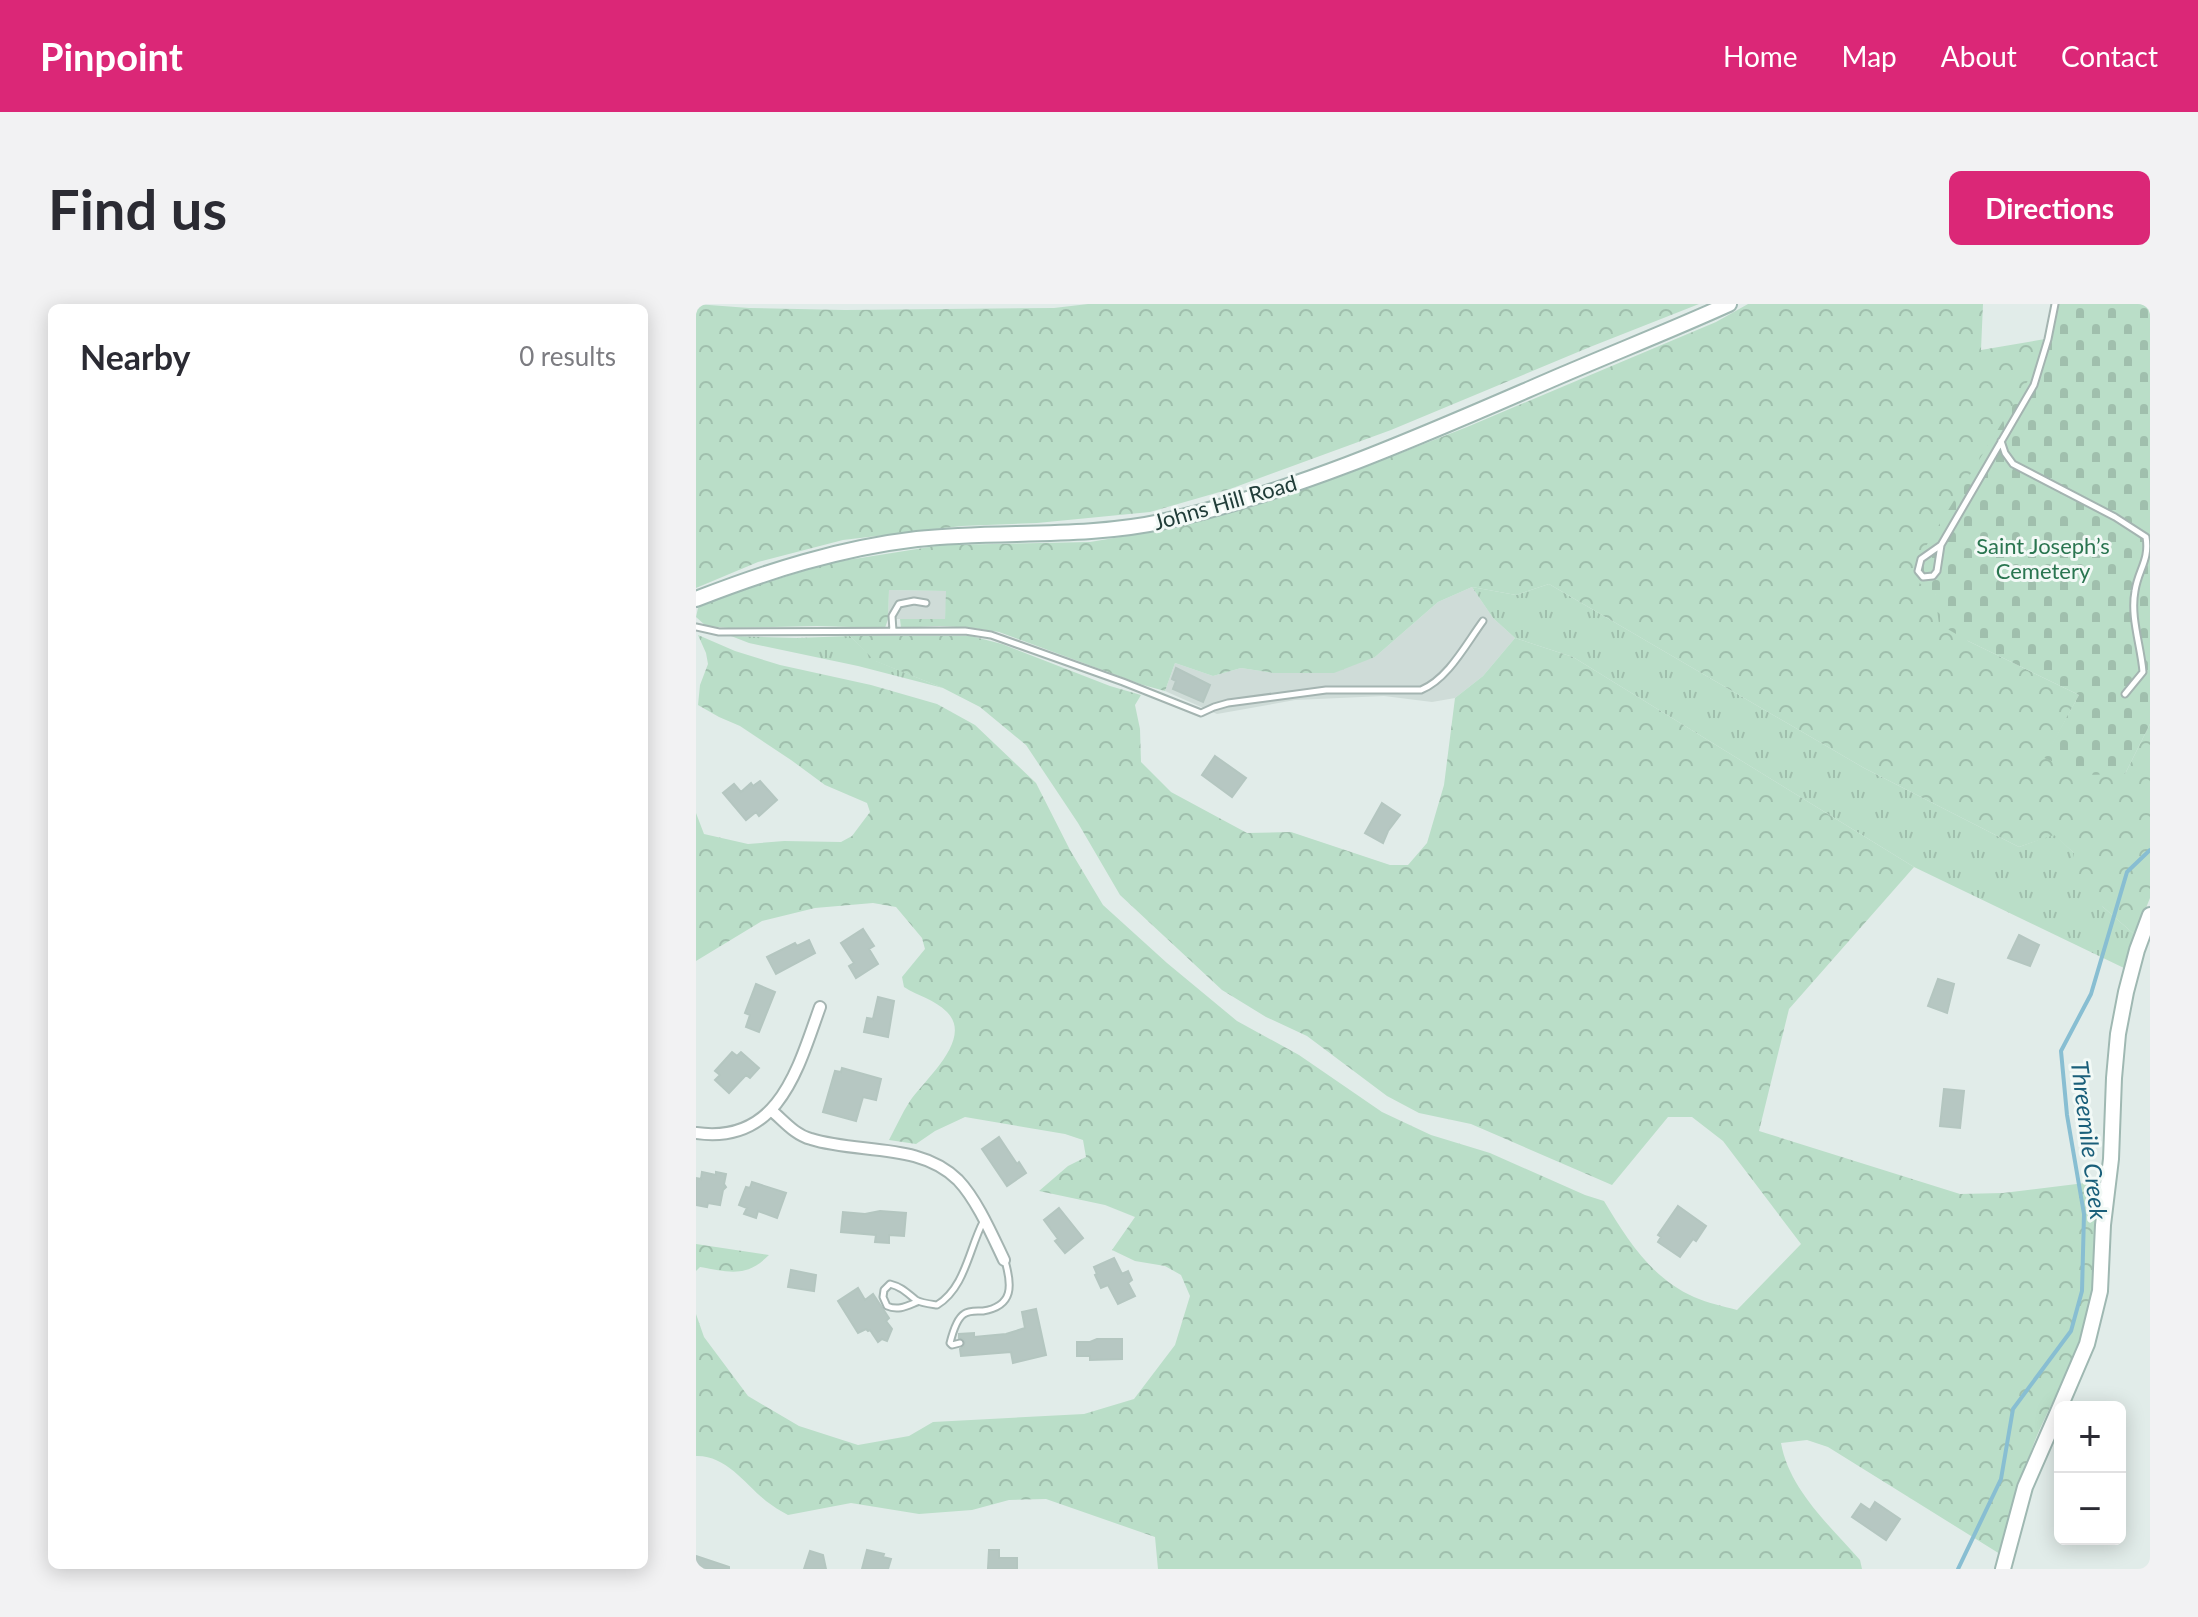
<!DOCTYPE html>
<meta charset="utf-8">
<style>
:root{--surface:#fff;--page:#f2f2f3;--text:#2b2b33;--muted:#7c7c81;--line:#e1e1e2;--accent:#db2777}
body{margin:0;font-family:Lato,sans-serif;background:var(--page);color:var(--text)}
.controls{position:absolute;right:24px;bottom:24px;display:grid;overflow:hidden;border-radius:12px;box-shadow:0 4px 20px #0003}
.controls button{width:72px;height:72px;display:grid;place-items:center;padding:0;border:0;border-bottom:2px solid var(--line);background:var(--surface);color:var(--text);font:40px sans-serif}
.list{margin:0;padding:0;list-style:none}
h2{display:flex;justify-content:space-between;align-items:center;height:104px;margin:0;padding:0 32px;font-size:34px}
h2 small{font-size:26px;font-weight:400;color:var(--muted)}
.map{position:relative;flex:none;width:1454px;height:1265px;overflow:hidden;border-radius:12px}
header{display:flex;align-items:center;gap:48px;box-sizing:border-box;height:112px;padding:0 40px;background:var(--accent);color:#fff}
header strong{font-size:38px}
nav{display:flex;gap:44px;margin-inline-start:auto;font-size:28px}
.intro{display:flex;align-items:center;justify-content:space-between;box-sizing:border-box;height:192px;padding:0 48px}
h1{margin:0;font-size:56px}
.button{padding:20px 36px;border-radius:12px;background:var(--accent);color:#fff;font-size:28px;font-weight:700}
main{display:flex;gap:48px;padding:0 48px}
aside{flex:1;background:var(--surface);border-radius:12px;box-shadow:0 4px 20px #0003}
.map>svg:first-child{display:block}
</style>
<header>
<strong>Pinpoint</strong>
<nav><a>Home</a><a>Map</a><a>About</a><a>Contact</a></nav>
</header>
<div class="intro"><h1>Find us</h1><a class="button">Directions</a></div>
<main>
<aside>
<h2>Nearby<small>0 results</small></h2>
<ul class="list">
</ul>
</aside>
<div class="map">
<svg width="1454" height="1265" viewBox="0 0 1454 1265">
<defs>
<pattern id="grass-tufts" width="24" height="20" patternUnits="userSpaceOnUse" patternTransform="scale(2)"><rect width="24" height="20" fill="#badec8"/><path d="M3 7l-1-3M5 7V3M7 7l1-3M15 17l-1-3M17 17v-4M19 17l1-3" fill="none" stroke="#a0bfad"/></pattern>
<pattern id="forest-crowns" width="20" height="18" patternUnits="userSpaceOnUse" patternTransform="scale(2)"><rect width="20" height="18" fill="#badec8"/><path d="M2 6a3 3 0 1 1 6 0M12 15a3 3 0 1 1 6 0" fill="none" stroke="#a0bfad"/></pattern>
<pattern id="cemetery-stones" width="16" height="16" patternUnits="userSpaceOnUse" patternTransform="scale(2)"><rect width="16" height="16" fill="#badec8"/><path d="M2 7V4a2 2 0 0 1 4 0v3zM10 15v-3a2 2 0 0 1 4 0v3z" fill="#a0bfad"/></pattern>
</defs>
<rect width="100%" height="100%" fill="#e1ece9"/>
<path fill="#cfdcd8" d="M776 283 797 314 819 334 787 372 759 394 736 398 688 392 599 396 521 410 469 387 479 359 517 372 545 364 577 369 679 353 742 298Z
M193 286 251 287 249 315H192Z"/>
<path fill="url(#grass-tufts)" d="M853 280 1168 464 1323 543 1358 530 1378 549 1407 603 1439 631 1430 665 1218 563 877 353 819 334 797 314 776 283 820 291Z
M35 332 101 334 154 332 180 357 247 384 162 362 53 339Z"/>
<path fill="url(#forest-crowns)" d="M0 0 53 4 149 6 358 4 392 0H1003L894 43 695 126 534 185 454 208 341 219 266 222 147 236 62 258 0 284Z
M1052 0H1287L1285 46 1349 35 1339 65 1239 290 1272 337 1383 391 1349 454 1429 470 1454 420V594L1439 631 1407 603 1374 567 1378 549 1358 531 1323 543 1168 464 853 280 820 291 776 283 742 298 679 353 638 369H577L545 364 517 372 479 359 469 387 447 381 303 328 277 324 244 322 205 324 204 315H249L250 287 193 286 192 315 189 324 121 322 32 324 10 322 0 313 2 304 15 296 133 259 246 241 394 238 466 226 556 203 651 170 771 123 1020 18Z
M2 331 39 347 84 361 175 381 241 400 279 421 340 479 374 546 407 601 471 659 541 717 603 751 686 808 735 831 794 849 889 891 908 897C931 935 955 974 998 993 1011 999 1027 1002 1041 1006L1105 940 1027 837 996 813H972L916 881 775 820 723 809 691 792 611 732 570 713 526 686 424 591 382 519 330 441 284 403 247 384 179 357 154 332H275L306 340 414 382 445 391 439 401 444 425 445 458 475 488 551 529 595 528 694 561H712L731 539 748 481 759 394 787 372 819 334 877 353 1218 563 1093 705 1063 827 1264 890 1307 889 1405 877C1401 930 1401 983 1385 1034 1374 1069 1354 1100 1340 1134 1325 1172 1314 1211 1304 1250L1132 1143 1111 1136 1085 1139C1093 1185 1134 1222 1164 1256L1166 1265H462L459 1233 350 1195 313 1196 276 1206 223 1210 155 1199 92 1211C84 1207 77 1202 70 1197 49 1180 30 1151 0 1152V1010L8 1033 52 1092 103 1122 162 1141 213 1132 237 1118 388 1110 438 1095 479 1041 494 992 485 971 469 962 439 957 416 946 439 913 409 901 343 887 372 862 390 853 387 836 369 830 269 813 239 827 220 840 193 836C200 823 206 809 214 797 228 776 278 735 251 708 238 695 222 692 208 683L206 673 229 645 226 634 200 603 177 599 119 604 66 617 0 657V509L8 530 52 540 88 537 145 538 156 532 174 508 171 499 129 481 95 456 44 422 23 413 2 401 4 381 12 360 10 349Z
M0 940 73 951C50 974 34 968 4 963L0 967Z"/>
<path fill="url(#cemetery-stones)" d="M1355 0H1454V420L1429 470 1390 471 1348 454 1383 391 1272 337 1243 320 1239 290 1219 276V260L1339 65 1349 35Z"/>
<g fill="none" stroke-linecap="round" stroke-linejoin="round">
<path stroke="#88bed2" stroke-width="4" d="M1262 1265 1305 1175 1317 1105 1375 1027 1386 987 1388 910 1371 811 1365 747 1395 690 1431 568 1454 546"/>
</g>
<path fill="#b6c7c2" stroke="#b4c6c0" stroke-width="2" d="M480 364 514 381 507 398 477 385 480 377 476 375Z
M519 452 550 474 536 493 506 471Z
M64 477 81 496 63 512 60 508 50 516 27 489 38 480 45 488 55 479 57 482Z
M686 499 704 511 692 527 687 539 669 529Z
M167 625 178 642 173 645 182 660 160 674 153 662 158 659 145 639Z
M1323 631 1343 641 1334 662 1312 654Z
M113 636 119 649 80 670 71 653 99 639 101 642Z
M1242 675 1258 680 1251 709 1232 702Z
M60 680 79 688 63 728 50 723 54 711 49 709Z
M182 693 198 697 192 733 168 728 171 714 177 715Z
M36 748 41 752 45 748 63 764 54 774 50 771 33 789 19 776 24 771 19 767Z
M146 764 185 775 180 796 167 793 160 817 127 808 139 767 145 768Z
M1248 785 1268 787 1264 824 1244 822Z
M303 833 321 860 323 858 330 869 311 882 286 845Z
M6 868 20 871V868L30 870 28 880 30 883 27 886 24 901 12 899 11 903 0 901V874L5 875Z
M56 878 90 889 81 914 62 907 60 914 48 910 51 904 43 901 50 883 54 884Z
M982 902 1010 922 1000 937 997 935 984 953 962 938 965 933 962 931Z
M363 904 387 934 369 949 359 937 362 935 348 916Z
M184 907 210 909 208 932 193 931V939L179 938 180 931 145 928 147 908 169 910Z
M418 954 426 970 432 967 436 976 432 979 439 992 422 1000 412 981 405 984 399 971 401 970 398 963Z
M95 966 120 971 118 987 92 983Z
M162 984 169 996 177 990 193 1014 190 1017 196 1025 191 1037 186 1035 182 1038 174 1026 172 1027 170 1025 162 1029 142 997Z
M340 1005 350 1051 317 1059 315 1048 265 1052 264 1045 268 1042 269 1038 267 1035 263 1034V1030L278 1029V1033L310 1030 329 1024 326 1008Z
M401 1035H426V1055L394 1056V1052H381V1038H394Z
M1179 1198 1204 1215 1190 1236 1156 1213 1165 1200 1174 1206Z
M171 1246 188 1250 187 1253 195 1255 192 1265H166Z
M293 1246H303V1254H321V1265H292Z
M114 1247 127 1251 130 1265H108Z
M0 1252 33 1263V1265H0Z"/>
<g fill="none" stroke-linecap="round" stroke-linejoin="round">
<g stroke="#a4b4b1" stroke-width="9">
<path id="lane" d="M1305 137 1309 149 1317 160 1419 213 1450 233C1454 256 1442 266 1439 287 1434 313 1445 342 1447 368L1429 390
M1245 241 1338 81 1352 35 1359 0
M1245 241 1241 267 1237 272 1227 273 1222 267 1225 255Z
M0 323 23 328 269 327 295 331 427 378 505 409 518 403 532 399 630 386H725C752 375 770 340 787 317
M197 327 196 312 203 300 218 297 230 299
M221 998C211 1002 202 1007 191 1002L187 993 188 986 194 980C206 983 211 989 220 996 225 999 234 1000 241 1001 269 984 273 945 287 918
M264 1039 256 1041 254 1039C256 1031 260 1015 268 1010 273 1006 281 1007 287 1007 318 1002 316 981 309 957"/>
</g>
<g stroke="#a4b4b1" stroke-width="14">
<path id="street" d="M76 807C88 817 99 831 115 835 162 850 224 838 262 876 281 896 296 931 308 956
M0 829C83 841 102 764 124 703"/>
</g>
<g stroke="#9fb8b2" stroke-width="18">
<path id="secondary" d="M0 295C72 267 144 244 221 235 304 226 387 235 469 217 607 186 736 127 866 71 922 47 978 25 1033 0
M1364 1103 1391 1040 1404 987 1407 921 1415 855 1418 774 1422 730 1430 688 1441 646 1454 611
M1307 1265 1329 1183 1364 1103"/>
</g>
<use href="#lane" stroke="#fff" stroke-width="5"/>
<use href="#street" stroke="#fff" stroke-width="10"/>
<use href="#secondary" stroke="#fff" stroke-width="14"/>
</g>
<g text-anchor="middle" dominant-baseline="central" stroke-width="6" stroke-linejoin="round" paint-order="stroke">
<g font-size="22" fill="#213d39" stroke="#f2f9f6">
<text transform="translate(529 198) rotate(-16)">Johns Hill Road</text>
</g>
<g font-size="22" fill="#2a7550" stroke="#f2f9f6">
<text x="1347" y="241">Saint Joseph’s<tspan x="1347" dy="25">Cemetery</tspan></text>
</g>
<g font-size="24" font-style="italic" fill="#1a5f7a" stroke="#f2f9f6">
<text transform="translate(1394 836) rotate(83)">Threemile Creek</text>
</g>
</g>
</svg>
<div class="controls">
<button>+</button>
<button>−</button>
</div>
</div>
</main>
